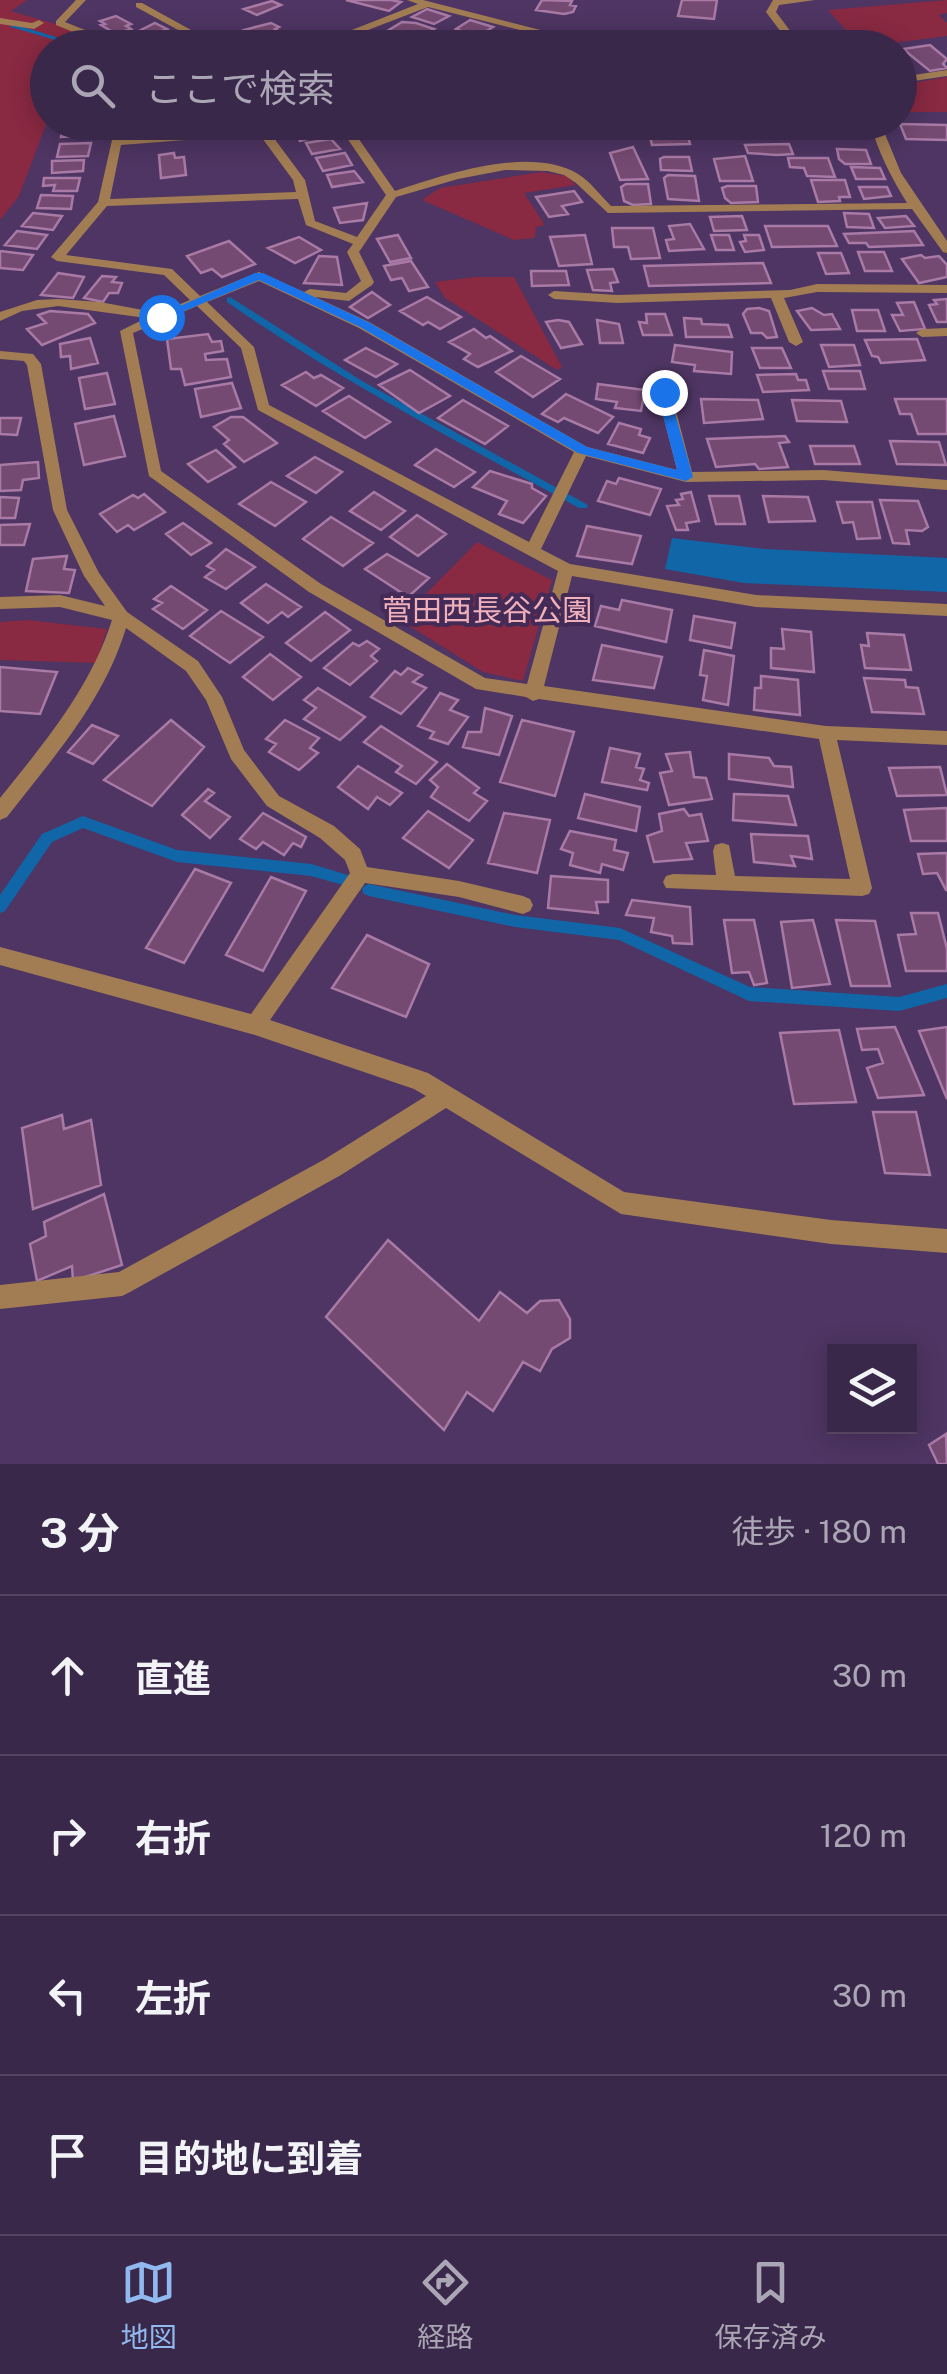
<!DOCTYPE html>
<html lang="ja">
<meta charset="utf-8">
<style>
:root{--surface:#3a284a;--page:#413051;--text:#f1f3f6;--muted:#aba6b5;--line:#544462;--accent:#90b9f0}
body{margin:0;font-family:"Public Sans","Noto Sans JP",sans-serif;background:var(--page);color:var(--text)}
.controls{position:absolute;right:30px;bottom:30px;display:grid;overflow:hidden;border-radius:0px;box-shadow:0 5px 25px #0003}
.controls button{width:90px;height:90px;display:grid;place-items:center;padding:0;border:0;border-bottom:2px solid var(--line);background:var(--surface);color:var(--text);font:50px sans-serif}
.stop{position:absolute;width:30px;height:30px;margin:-22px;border:8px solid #1a73e8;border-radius:50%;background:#fff}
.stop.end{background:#1a73e8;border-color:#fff;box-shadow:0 2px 10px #0008}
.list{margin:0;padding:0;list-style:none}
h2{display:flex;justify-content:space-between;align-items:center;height:130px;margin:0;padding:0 40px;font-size:42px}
h2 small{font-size:32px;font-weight:400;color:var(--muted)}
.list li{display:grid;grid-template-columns:65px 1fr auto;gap:30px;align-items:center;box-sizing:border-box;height:160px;padding:0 40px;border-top:2px solid var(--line)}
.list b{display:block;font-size:38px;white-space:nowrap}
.list em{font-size:32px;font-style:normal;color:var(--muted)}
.icon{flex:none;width:55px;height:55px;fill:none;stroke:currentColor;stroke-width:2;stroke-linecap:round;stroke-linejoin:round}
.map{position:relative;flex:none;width:947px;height:1464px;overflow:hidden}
.search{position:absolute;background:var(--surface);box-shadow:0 5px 25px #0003;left:30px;right:30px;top:30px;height:110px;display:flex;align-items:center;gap:25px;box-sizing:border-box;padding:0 35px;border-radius:55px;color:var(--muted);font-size:38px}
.sheet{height:770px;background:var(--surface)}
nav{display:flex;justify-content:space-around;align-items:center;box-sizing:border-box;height:140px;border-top:2px solid var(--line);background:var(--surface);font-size:28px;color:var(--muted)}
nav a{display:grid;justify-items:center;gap:5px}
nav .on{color:var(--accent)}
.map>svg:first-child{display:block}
</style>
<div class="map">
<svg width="947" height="1464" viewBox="0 0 947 1464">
<rect width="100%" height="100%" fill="#4e3563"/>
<path fill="#892942" d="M0 0H27L11 11 59 25 90 40 71 47 48 48 47 122 19 196 0 220Z
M947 0V13L939 15 947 23V36L861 47 828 10Z
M947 77V112H900V85Z
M541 172 566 176 576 185 524 193 545 225 536 227 535 238 514 240 422 200 440 188Z
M475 277H514L562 367 557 370 445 298 435 282Z
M477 542 552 580 523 681 483 672 400 620Z
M28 620 107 629 96 663 0 660V622Z"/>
<path fill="#1166a8" d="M672 538 765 549 947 558V592L744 583 665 569Z"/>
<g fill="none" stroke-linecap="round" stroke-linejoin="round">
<path fill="#1166a8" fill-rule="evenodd" d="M13 24 56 37 71 48H63L52 39 11 27 10 26Z
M134 122H142L140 133 133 131Z
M230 297 362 381 588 505 587 508H579C459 442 339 380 227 302V298Z
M83 816 177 850 311 864 348 875 350 879 348 883 343 885 311 876 177 862 83 828 52 842 5 911 0 913V895L42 834Z
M369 884 515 915 620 928 750 987 899 997 947 984V998L899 1011 749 1001 619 940 515 927 369 896 364 894 362 890 364 886Z"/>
</g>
<path fill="#744a72" stroke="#a87aa5" stroke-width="2.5" d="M346 0H391L401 2 389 11Z
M542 0 572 1 570 5 576 6 573 12 564 14 536 10Z
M682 0H717L714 19 678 16Z
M272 1 281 5 257 15 244 9Z
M427 9 449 16 434 24 412 17Z
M116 16 131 24 126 26 131 29 116 34 101 25 105 24 100 21Z
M470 20 493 27 485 32 496 36 488 41 456 29Z
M402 22 416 23 434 29 416 39 389 30Z
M155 23 167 29 137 40 129 36Z
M271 23 279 27 275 29 305 47 266 48 244 30Z
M439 32 459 38 445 48 423 42Z
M519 33 541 40 533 48 505 46Z
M930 45 947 59 943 64 947 68 930 71 903 49Z
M65 122H89L88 130 81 131 79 136 61 137Z
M765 123 799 126 798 137 763 134Z
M900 124 947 125V140L906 139Z
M322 125 328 133 300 141 294 129Z
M687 132 690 144 652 145 649 133Z
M331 139 340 149 312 154 306 143Z
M91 143 88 156 57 157 60 144Z
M789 144 793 154 777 155 748 153 745 145Z
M633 147 648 179 620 180 610 153Z
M837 149 866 150 871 164H845L839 159Z
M174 153 175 158 184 157 186 175 161 178 159 155Z
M345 153 352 165 323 171 316 158Z
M745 156 753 181H720L714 159Z
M664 157H689L692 171 661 170 660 159Z
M788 158H828L835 177 807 176 804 168 790 167Z
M84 160 83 171 52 173V161Z
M851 167 880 168 885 179H856Z
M354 171 363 182 332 187 327 175Z
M668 175 695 176 699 201 668 199 664 178Z
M44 178H80L77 191H53L55 185 43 186Z
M811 180H845L850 197H839L840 201 818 202Z
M626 184H648L651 204 633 205 624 201 621 187Z
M727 186H756L758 202 731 203 725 198 722 188Z
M859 187H887L891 196 864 199Z
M574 191 582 202 562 206 568 214 549 217 536 197Z
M41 195 73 196 71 209 37 208Z
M367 203 363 220 340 223 334 208Z
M33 213 62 216 53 230 22 226Z
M844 213 869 214 874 228 847 227Z
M742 216 747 230 714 231 710 217Z
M906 216 914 226 885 228 878 218Z
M690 224 704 249 669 251 666 240 674 239 669 226Z
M765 226H828L837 246 772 247Z
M612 228H653L660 258 631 259 628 247H614Z
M17 231 47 235 37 249 5 245Z
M914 231 923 245 869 247 866 243H849L844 234Z
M398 235 411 258 390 262 377 239Z
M585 235 592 264 559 266 550 237Z
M711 235H729L734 250H716Z
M744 235H759L764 250 745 252 740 242 746 241Z
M299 237 321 250 295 263 268 248Z
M229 241 255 264 222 277 212 269 201 273 187 256Z
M0 252 1 251 33 255 23 270 0 268Z
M858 252H884L892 271H865Z
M818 253H841L849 273 826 274Z
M921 255 925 258 939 256 947 265V277L919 283 902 259Z
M319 256 337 257 342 285 304 283Z
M411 261 428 287 409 291 402 278 391 280 384 266Z
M763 263 771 283 649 286 644 266Z
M613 269 618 282 610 283 612 291 593 290 587 270Z
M531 271H566L569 285 532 286Z
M58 273 84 277 73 298 41 295Z
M102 276 116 277 112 282 122 283 118 293H109L103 302 84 298Z
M372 292 390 305 368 318 350 307Z
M427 297 461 317 440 329 428 322 423 325 400 311Z
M947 299V322H937L929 305 937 304 934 300Z
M914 302 925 329 900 331 892 315H903L897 303Z
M759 308 769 311 777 337 767 338 762 333H751L743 314 747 309Z
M812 308 824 315 832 314 840 329 811 330 797 311Z
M852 310H878L885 331H857Z
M50 311 88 314 95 323 42 345 27 329 46 323 38 315Z
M646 314H665L672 335H643L639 322 647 323Z
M684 318 701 319 702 324 728 325 732 337H686Z
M558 320 569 322 582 344 561 348 546 322Z
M597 320 619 324 623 343H600Z
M474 329 486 338 490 336 512 351 478 367 464 359 470 354 449 342Z
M208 334 212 342 221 341 223 351 205 354 206 360 227 359 231 377 185 385 181 369H171L167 339Z
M90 338 98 363 71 369 70 356 61 357 60 344Z
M917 339 925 360 881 363 878 357 872 356 865 340Z
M675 345 732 352 731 374 694 371 695 365 672 362Z
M821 345H854L860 365 829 367Z
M366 348 397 364 376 377 345 360Z
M752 348H782L791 368H760Z
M521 356 560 379 533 397 496 372Z
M410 370 450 396 419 413 379 385Z
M823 371H860L865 389H829Z
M306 372 314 378 321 375 343 388 316 406 282 385Z
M107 373 115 404 85 409 79 378Z
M796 374 798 380H806L809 390 763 392 757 375Z
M232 383 241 408 201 417 195 389Z
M598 384 645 390 641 411 615 408 617 402 596 399Z
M566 394 613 417 598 433 564 418 558 422 542 414Z
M349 396 390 422 365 438 323 411Z
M701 399 758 400 763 419 704 423Z
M895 399H947V434H918L911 414H900Z
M463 400 508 426 485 444 438 418Z
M792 400 841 401 847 422 797 421Z
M114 416 125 456 84 465 75 424Z
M231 417H243L277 443 244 462 224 444 229 440 214 427Z
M0 418H21L17 435 0 434Z
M619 423 641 429 639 435 650 438 643 453 608 444Z
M785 436 789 442 779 443 788 467 759 469 755 464 716 467 707 439Z
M890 441 939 442 946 465 897 464Z
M810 446H854L860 464H815Z
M436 449 475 472 454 487 415 465Z
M216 450 235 467 208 482 188 464Z
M315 457 342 472 316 493 287 476Z
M38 462 39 478 23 480 21 490 0 491V465Z
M490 471 532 484V488L546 496 523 523 499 514 507 501 473 487Z
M619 478 661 489 650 515 598 501 607 481 616 484Z
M271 482 306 502 275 526 239 504Z
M374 492 405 511 381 530 350 511Z
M691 492 699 521 686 523 688 530H676L667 506 679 505 676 500 683 499 681 494Z
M144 494 165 512 134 530 128 525 117 532 100 514 133 495 138 498Z
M709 496H739L745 524H716Z
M763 496 808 497 815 521 769 522Z
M0 497 19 498 15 518H0Z
M880 500 918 501 928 527 922 531 906 530 909 544 893 543Z
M837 502H872L880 538 857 539 853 522 843 523Z
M417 515 446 534 418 556 390 537Z
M331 517 373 543 343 566 303 539Z
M183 523 211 543 191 555 166 534Z
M30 524 24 545H0V525Z
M587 526 641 536 632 564 577 556Z
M226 549 255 567 226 589 205 577 214 570 207 566Z
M387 554 429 578 408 597 365 569Z
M67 556 64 569 75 570 69 593 26 591 33 559Z
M266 584 301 607 288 617 282 612 268 623 241 603Z
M171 586 207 610 183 629 153 609 162 603 154 599Z
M622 600 672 610 666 642 595 626 601 606 619 610Z
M221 611 263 637 230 663 190 636Z
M325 612 350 630 311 661 286 643Z
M694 616 735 623 731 648 690 640Z
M782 629 811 632 814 672 771 668V648L784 649Z
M867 633 904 635 911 670 865 668 861 645 869 646Z
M367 641 379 649 371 656 377 661 350 685 324 668 353 643 359 646Z
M602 645 662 657 654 688 593 680Z
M704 650 734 656 728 705 703 700 707 676 700 675Z
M270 654 301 677 273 700 243 677Z
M0 667 57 672 40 714 0 711Z
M408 668 422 675 413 682 426 688 401 714 371 697 395 671 401 675Z
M761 676 798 680 800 715 754 710 755 688H761Z
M864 678 905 680 906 687 918 688 924 714 872 712Z
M318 688 365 717 340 740 304 719 316 708 304 700Z
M440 693 458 700 450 710 468 717 448 744 430 738 434 732 418 726Z
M485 708 512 716 499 755 463 747 468 732H481Z
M171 720 204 747 152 806 104 780Z
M285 720 319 738 310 748 318 753 299 770 269 752 276 744 266 739Z
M522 720 574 732 555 796 500 782Z
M92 725 118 736 93 764 68 752Z
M381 726 437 762 416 784 396 772 402 766 364 742Z
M610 748 640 754 636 767 644 769 640 780 649 783 647 790 602 782Z
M690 752 694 777 706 778 712 799 669 805 660 773 672 771 666 754Z
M729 754 769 758 774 766 791 767 793 787 729 779Z
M447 764 479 788 474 793 487 801 469 821 431 797 438 787 430 780Z
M358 766 402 793 390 805 377 797 368 809 338 787Z
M940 767 947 795 897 796 889 768Z
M208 789 214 793 205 801 230 817 210 838 182 815Z
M585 794 640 807 636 831 578 818Z
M734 794 788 796 796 825 733 820Z
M947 808V841H911L904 810Z
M684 809 689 816 701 814 708 841 686 843 692 859 654 862 647 836 662 831 659 814Z
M428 811 473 840 449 868 403 838Z
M263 813 306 837 301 847 293 843 284 855 263 842 256 849 240 839Z
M504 813 550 820 537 873 488 863Z
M570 831 616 840 614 850 628 853 623 870 602 864 600 873 570 865 573 853 561 849Z
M751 834 808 836 812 859 791 856 795 866 754 862Z
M947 853V890H946L937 873 923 874 918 854Z
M195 869 231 883 184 963 146 948Z
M551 876 608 880V902H596L598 913 548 908Z
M271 877 306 891 263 971 226 955Z
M632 900 690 907 692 944 673 943 672 936 651 932 654 918 626 915Z
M911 913H938L947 949V971H906L898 935 916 934Z
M724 920H754L767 983 754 985 749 972 732 973Z
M813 920 830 984 792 988 781 922Z
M836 920 875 921 890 986H851Z
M367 935 429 964 406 1017 332 988Z
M895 1027 924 1095 878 1098 867 1068 883 1063 878 1049 862 1050 857 1029Z
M947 1027V1099L919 1031Z
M839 1030 856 1102 794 1104 780 1033Z
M873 1112H916L930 1175 885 1173Z
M62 1115 64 1129 91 1120 101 1185 33 1209 22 1128Z
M104 1194 122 1265 73 1281 72 1266 37 1281 30 1244 46 1236 44 1222Z
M388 1240 479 1321 500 1292 527 1313 540 1301 559 1300 570 1319V1338L552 1349 540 1371 523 1362 493 1411 467 1392 444 1430 326 1317Z
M946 1434 947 1464H938L929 1445Z"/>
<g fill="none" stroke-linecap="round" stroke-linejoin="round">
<path fill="#a27d54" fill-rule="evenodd" d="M76 0H86L65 22 110 40 144 48 105 45 56 25V21Z
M407 0H423L611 48H592L428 7 321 48H306L418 4Z
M773 0H815L779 5 776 12 803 48H793L766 12Z
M136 3H142L202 36 193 48H182L191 37 136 7Z
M0 18 32 23 39 20 44 23 34 29 0 24Z
M947 70V76L900 83V77Z
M243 122H262L305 180 315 221 357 237 386 195 336 122H347L395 191C444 175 529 145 578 174 591 182 600 195 611 206L907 203C891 177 878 152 870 122H880L901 173 947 241V253L943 252 912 209 608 213 576 183 564 175 548 171 505 170 458 179 396 197 359 252 374 282 372 285 349 301 315 297 369 322 587 447 677 470 657 392 664 388 671 392 692 472 823 470 947 480V490L823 480 686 482 586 456 541 549 570 564 756 595 947 604V616L756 607 572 576 544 686 826 726 947 731V745L837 740 872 888 869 894 862 896 666 888 663 882 666 876 673 874 716 875 713 851 715 845 722 843 729 845 735 876 850 879 819 739 539 699 533 701 526 697 476 689 309 592 149 476 120 331 146 318 58 306 22 311 0 321V312L37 300 58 299 100 302 159 313 190 300 164 275 57 261 51 257 98 202 112 140 185 134ZM254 127 293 180 296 192 110 199 121 145 185 140ZM298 199 306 225 353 244 347 252 361 281 346 293 310 289 304 292 259 272 200 296 172 269 66 255 107 206ZM259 281 359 328 574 452 529 542 269 405 254 347 207 302ZM197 306 241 348 258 410 558 571 527 684 485 678 321 584 161 471 133 333Z
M450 122H469L432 134 427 131Z
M704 122 699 125 649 126 644 123Z
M817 284 947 285V293L817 292 784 298 803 342 796 346 789 342 771 298 617 303 554 299 548 295 554 291 617 295 790 290Z
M947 328V336L922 337 916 333 922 329Z
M0 351 33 354 41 364 67 510 99 573 127 612 198 661 222 697 244 750 279 796 334 826 360 849 367 867 459 881 523 896 530 899 533 905 530 911 523 914 459 897 365 883 270 1020 428 1073 624 1192 831 1220 947 1229V1253L831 1244 621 1214 446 1108 341 1175 130 1292 122 1296 0 1309V1285L119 1272 325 1159 426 1096 414 1089 255 1035 0 965V947L251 1014 350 873 345 860 320 838 267 806 231 759 206 700 186 671 126 628C104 701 53 758 7 817L0 820V798C45 742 90 689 112 620L60 607 0 609V597L60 595 105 606 84 576 53 510 27 365 24 361 0 359Z"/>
</g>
<path fill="#1a73e8" d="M255 273H263L368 322 587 447 677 470 657 392 668 389 693 477 686 481 578 453 360 327 259 280 165 319 155 317Z"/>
<g text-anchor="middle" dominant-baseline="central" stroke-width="8" stroke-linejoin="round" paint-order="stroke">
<g font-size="30" fill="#f1b1bb" stroke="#442a57">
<text x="487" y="610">菅田西長谷公園</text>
</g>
</g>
</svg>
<div class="controls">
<button><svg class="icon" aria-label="layers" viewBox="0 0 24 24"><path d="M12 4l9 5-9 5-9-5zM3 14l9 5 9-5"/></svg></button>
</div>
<div class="stop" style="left:161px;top:317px"></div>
<div class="stop end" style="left:664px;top:392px"></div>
<div class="search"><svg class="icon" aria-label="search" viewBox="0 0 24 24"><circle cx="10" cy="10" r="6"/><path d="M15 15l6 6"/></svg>ここで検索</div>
</div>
<section class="sheet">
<h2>3 分<small>徒歩 · 180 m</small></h2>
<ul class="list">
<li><svg class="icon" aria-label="ahead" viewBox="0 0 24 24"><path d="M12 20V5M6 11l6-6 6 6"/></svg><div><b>直進</b></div><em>30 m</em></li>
<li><svg class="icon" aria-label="right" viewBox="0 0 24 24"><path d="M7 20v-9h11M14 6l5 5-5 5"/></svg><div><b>右折</b></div><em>120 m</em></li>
<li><svg class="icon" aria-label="left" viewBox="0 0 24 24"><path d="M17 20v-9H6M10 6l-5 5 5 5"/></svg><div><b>左折</b></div><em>30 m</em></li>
<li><svg class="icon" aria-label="arrive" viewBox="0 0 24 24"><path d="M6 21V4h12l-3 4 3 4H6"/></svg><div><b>目的地に到着</b></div></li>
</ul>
</section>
<nav>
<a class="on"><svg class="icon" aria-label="map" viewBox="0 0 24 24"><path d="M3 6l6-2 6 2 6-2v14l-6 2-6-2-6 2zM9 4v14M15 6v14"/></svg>地図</a>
<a><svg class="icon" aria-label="directions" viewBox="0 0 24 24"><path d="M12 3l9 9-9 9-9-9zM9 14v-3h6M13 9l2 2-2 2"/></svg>経路</a>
<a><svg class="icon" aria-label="saved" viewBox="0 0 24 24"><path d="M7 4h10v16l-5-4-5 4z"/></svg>保存済み</a>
</nav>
